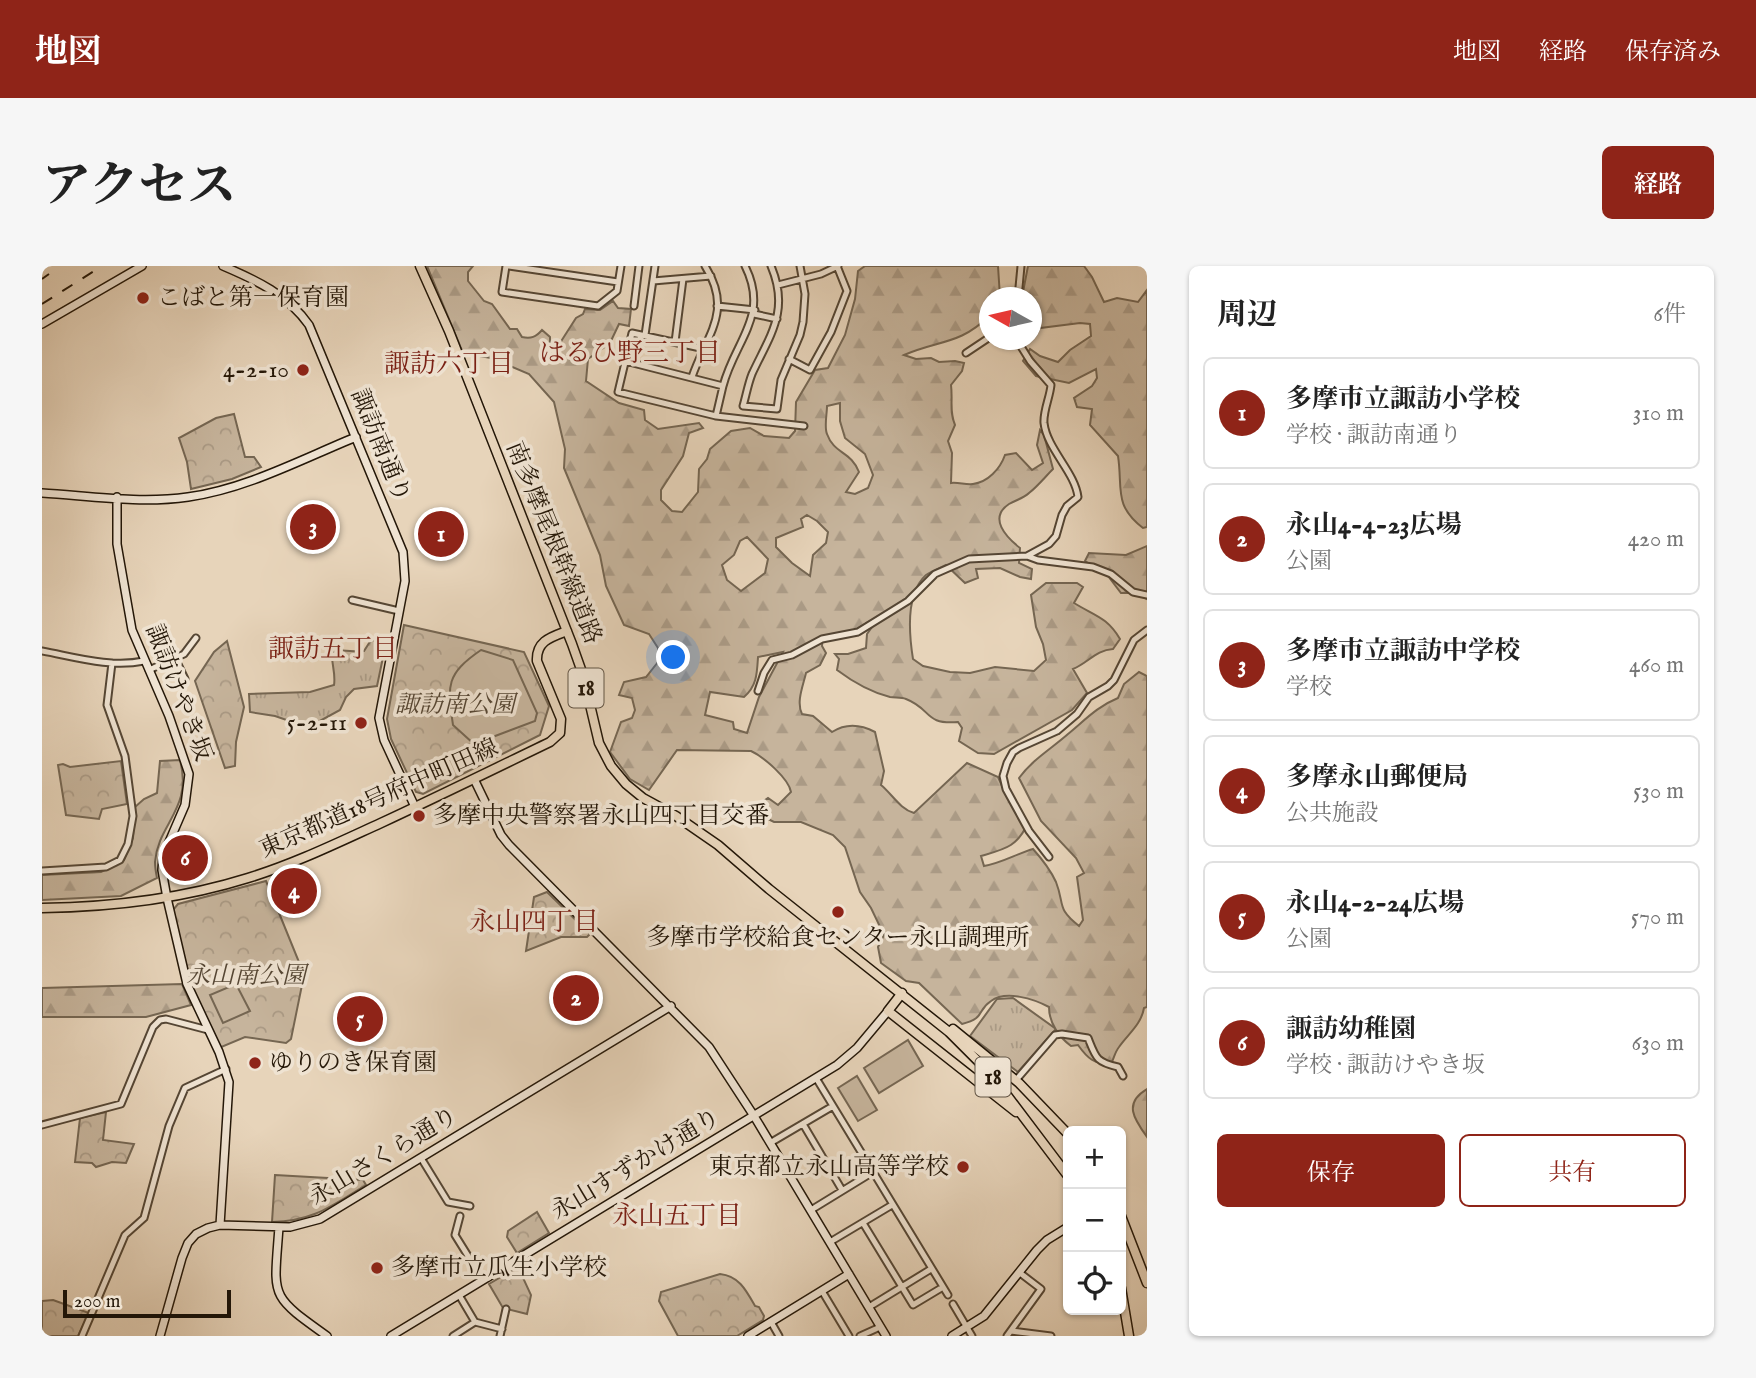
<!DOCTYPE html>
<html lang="ja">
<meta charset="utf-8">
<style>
:root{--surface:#fff;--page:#f6f6f6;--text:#222;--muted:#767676;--line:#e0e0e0;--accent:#8f2418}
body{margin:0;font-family:"IM FELL English","Noto Serif JP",serif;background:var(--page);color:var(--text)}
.controls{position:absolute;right:21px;bottom:21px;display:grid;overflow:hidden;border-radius:10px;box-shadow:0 2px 5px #0004}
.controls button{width:63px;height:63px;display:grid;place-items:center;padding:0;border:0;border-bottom:2px solid var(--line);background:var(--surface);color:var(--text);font:35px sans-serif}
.compass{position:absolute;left:937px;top:21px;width:63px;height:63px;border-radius:50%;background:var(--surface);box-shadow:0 2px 5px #0004;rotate:278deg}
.scale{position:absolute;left:21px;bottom:18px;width:168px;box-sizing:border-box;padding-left:7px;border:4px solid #241708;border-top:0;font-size:19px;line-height:24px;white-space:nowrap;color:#241708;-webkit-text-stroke:5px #efe3d2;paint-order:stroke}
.you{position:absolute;left:632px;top:392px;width:24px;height:24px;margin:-18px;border:5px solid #fff;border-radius:50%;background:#1a73e8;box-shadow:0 0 0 10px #1a73e833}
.badge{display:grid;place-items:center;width:46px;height:46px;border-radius:50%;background:var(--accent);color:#fff;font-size:23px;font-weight:700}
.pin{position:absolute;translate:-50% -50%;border:4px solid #fff;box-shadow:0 2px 7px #0006}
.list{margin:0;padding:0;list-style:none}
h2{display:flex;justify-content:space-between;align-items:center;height:91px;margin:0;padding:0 28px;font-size:30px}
h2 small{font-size:23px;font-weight:400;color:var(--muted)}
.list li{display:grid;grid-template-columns:46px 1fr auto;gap:21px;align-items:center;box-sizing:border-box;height:112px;margin:0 14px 14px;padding:0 14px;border:2px solid var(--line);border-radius:10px}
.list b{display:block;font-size:26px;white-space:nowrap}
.list p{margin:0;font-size:23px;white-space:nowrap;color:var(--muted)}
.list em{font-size:23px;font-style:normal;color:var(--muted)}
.actions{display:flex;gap:14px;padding:21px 28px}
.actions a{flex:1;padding:16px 0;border:2px solid var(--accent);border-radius:10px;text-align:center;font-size:24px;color:var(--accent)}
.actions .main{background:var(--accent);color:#fff}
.icon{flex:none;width:38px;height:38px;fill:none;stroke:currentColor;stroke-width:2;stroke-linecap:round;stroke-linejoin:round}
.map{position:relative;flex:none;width:1105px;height:1070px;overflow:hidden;border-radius:10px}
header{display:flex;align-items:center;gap:42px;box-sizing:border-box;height:98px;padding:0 35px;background:var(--accent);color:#fff}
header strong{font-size:33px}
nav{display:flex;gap:38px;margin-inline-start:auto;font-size:24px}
.intro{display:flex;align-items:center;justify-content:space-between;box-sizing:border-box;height:168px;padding:0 42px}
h1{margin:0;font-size:49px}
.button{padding:18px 32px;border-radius:10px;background:var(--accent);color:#fff;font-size:24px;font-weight:700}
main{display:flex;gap:42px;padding:0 42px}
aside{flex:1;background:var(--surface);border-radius:10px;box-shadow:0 2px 5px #0004}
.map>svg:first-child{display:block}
</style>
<header>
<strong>地図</strong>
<nav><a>地図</a><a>経路</a><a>保存済み</a></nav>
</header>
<div class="intro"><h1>アクセス</h1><a class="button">経路</a></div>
<main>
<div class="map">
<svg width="1105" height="1070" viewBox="0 0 1105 1070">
<defs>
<pattern id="grass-tufts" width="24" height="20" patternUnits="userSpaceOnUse" patternTransform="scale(1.75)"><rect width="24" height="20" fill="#c6b49c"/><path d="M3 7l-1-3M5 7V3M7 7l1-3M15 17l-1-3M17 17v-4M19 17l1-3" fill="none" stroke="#aa9a85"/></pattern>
<pattern id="forest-firs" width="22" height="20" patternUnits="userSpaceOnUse" patternTransform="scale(1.75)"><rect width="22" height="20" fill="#c6b49c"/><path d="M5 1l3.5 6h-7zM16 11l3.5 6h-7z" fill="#aa9a85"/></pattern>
<pattern id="park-crowns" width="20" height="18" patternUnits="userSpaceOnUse" patternTransform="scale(1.75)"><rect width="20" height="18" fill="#c6b49c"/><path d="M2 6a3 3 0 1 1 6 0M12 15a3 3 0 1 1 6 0" fill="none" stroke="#aa9a85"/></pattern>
</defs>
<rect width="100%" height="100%" fill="#e7d4ba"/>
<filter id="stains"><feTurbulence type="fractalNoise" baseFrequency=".00286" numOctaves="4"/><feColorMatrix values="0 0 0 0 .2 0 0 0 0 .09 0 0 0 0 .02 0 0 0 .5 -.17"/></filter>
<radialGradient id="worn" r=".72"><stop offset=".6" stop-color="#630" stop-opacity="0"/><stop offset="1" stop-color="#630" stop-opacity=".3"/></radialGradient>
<path fill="url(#grass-tufts)" stroke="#756652" stroke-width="2" d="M329 374 344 377 335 420 312 423 304 431 298 444 276 456 259 459 233 450 208 446 207 428 268 426 292 419C294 407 289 397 290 386 301 382 311 387 322 385Z
M971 732 1014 763 976 806 928 770 955 733Z"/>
<path fill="url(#forest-firs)" stroke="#756652" stroke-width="2" fill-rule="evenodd" d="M385 0H431L426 6V15L442 35 450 38 468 63H475L480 71C489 73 494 71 500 64L508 71V76L518 77 534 52 541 48 543 43 558 44 571 35 576 42 589 43 587 60 577 58 568 77 546 93 544 115 577 137 602 144 603 154 616 163 657 157 661 162 647 167 641 190 619 224V234L630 245 640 246 656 226 657 203 665 193 668 183 689 165 708 162 722 170 747 172 753 165 754 136 773 104 786 102 803 69 813 33 816 5 823 0H956L958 31 948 32 947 50C918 79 896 74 862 89L874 93 889 92 897 96 913 95 922 97 920 105 909 119C911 135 907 145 913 159L906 175 910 187 909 217C916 216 924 219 931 218 946 216 958 203 963 189L974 187 990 204 1001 197 995 179 998 164 1002 169 1011 203C1003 211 996 220 987 227 982 232 974 234 967 238 946 252 964 271 978 282L977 297 990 303 989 313 978 311 958 302 934 303 936 312 923 317 904 299C898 302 890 305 884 309 863 328 867 368 871 393L881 400 908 406 928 407 953 401 992 405 1004 394 1001 378 994 361 989 329 1004 317H1035L1041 321 1032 337C1053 350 1065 351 1078 373L1071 383C1054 384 1046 397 1031 403L1045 427 1030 444 952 488 936 487 917 475 920 462 916 456C882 459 890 443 864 433 859 431 853 432 848 431 828 426 811 416 795 404L797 393 793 388H806L824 382 825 368 830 361 826 356 809 367 781 370 780 380 784 387 778 399 764 407C761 420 754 436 760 448L771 450 790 466C804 457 818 458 833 466L842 505 839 519C850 528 858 543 872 547L925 497 956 511 964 529 986 557C975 581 963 583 939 590L942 600C960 597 974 588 991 583 1000 593 1008 603 1014 616 1023 639 1014 642 1037 660L1041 654 1035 611 1042 607 1034 592 999 555 977 512C991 493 1009 483 1026 468 1043 454 1056 440 1076 432L1082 418 1097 406 1105 410V741L1102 742C1099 759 1086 768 1077 781 1073 786 1072 792 1069 798 1052 798 1046 793 1036 779L1029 780C1017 771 1007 757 1007 741 992 733 964 724 949 735 934 745 944 752 920 758L877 717 864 715 839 697 836 681 842 669 829 642 818 626 803 581 791 569 759 556H732L722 551 719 537 726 532 736 539 749 526C747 513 722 491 709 485L635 484 607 524 588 513 568 486 579 456 590 452 593 444 590 432 577 429 582 416 604 411 616 396V382L607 368 582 359 564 320 558 289 522 202 523 183 512 136 487 108 449 92 421 87ZM798 137V155L803 172 823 188 831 209 826 222 813 228 804 226 817 206C809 185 792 188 785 168 782 161 785 148 785 140ZM765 249 775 255 786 266 784 277 771 289 768 310 750 297 734 281V272L761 261 759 253ZM705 271 726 293 723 307 699 325 685 314 680 299 692 289 698 275ZM741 386 717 431 705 467 692 463 691 456 663 449 668 426 702 431C715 420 715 407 716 391Z
M986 0H1042L1050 11 1062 36 1075 32 1096 36 1105 24V261L1101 262C1071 239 1081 222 1076 190L1048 159 1050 143 1035 141 1032 132 1050 120 1055 112 1054 103 1027 117 994 110 981 95 988 83 998 90 1016 96 1028 84 1049 70 1048 58 1038 57 990 63V32L983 31 981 26Z
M1105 280V333L1095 327H1079L1066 310 1043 295 1047 287 1084 289Z
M138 494C151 543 116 557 113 596 113 601 114 607 115 612L79 630 0 634V609L59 606 82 594 91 572 93 541 102 533 115 527 118 495Z
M140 718 149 739 104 751H0V722Z
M1105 823V871C1092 853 1081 837 1105 823Z"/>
<path fill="url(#park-crowns)" stroke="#756652" stroke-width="2" d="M192 148 203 191H212L219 201 190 213 149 223 145 196 137 172 174 152Z
M362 359 482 386 507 440 498 469 381 528 374 526 349 473 345 453Z
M185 375 202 441 194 476 193 500 183 502 153 415 172 386Z
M79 495 85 538 60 543 57 553 24 549 16 499 21 498 28 501Z
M224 615 259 701 260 719 249 773 244 777 203 771 177 782 148 716 131 644 136 638Z
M505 626 548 668 545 671H519L484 685 492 631Z
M64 846 61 874 92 878 84 897 70 896 54 901 50 897 33 896 38 852Z
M233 909 321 914 324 919C289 940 272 955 230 956Z
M495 946 507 967 475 987 465 971 466 965Z
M476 1001 489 1029 485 1048 461 1042 447 1018Z
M678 1008C697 1010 704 1024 713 1040L717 1041 722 1050 721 1054 695 1070H636L617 1035 619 1026Z
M11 1034 47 1047 36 1070H0V1035Z"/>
<path fill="#c6b49c" stroke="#756652" stroke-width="2" d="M439 384 471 394 495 447 493 455 432 478 411 459C405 419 404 408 439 384Z
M194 718 208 745 181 757 168 729Z
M866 774 881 800 837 827 822 802Z
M815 810 835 844 816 855 796 822Z"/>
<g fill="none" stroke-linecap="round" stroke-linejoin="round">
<g stroke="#554634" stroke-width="9">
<path id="street" d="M464 0 460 26 556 40 575 25 579 0
M467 0 576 16
M729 0C748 45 728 69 710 108 706 118 704 130 701 140L735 143 739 114 758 69 761 56 763 28 758 0
M611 15 669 10
M736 19 779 8 796 0
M976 32 979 0
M592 40 597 0
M675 40 713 44
M712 48 735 53
M603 69 613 0
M975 74 988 95 1009 119C1008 131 1001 145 1002 157 1005 183 1033 206 1036 231L1025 240 1020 249 1014 270 1007 278 985 290
M633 76 641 13
M663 83 590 67 576 126 674 150 762 160
M924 87 948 71
M747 93 768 104 789 66 805 25 795 0
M583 95 681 120C693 74 728 50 703 0
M650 111C664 69 692 46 663 0
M674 150 681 120
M310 334 357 345
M0 385C33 391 68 402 102 395
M133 392 143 413
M107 404 142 388 154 372
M716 425 722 407 730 394 750 389 780 373 816 366 866 335 893 308 927 293 985 290 996 294 1051 301 1069 308 1091 326 1105 329
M1007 591 987 565 964 523 961 510 965 497 971 486 977 482 1015 465 1035 448 1047 431 1066 420 1072 414 1092 374 1105 364
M0 605 64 601 78 594 86 578 91 550 83 490 65 439 70 397
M774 812 906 1029
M974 814 1013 769 1020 768 1046 772C1054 792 1054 796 1076 801L1081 810
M761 858 800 924
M0 859 79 838 111 761 118 754 124 753 166 764
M728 877 791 840
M379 892 406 936 428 940
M769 944 831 906
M418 950 413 969 441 1014
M821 957 871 1039 901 1021
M788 976 850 939
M780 1025 807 1070
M417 1029 433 1056
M911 1038 930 1070
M827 1041 889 1003
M729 1056 737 1070
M969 1065 1009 1070
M40 1070 83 969 102 952 127 860 143 822 184 803
M411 1070 433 1056 460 1063
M458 1070 464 1043
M818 1070 838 1061
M965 1070 999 1023 978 1007"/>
</g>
<g stroke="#241708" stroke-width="10">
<path id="secondary" d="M181 0C214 14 246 29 267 59L361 286 363 315 337 452 342 474 373 541
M0 58 100 0
M0 227C48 230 98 238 146 231 204 223 260 193 314 171
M75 231V278L90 364 127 450 147 508 143 539 121 590 120 604 125 632 145 718 177 786 187 816 178 959
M432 513 459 569 467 579 667 781 712 850 844 1070
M237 961C232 1032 226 1028 285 1070
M118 1070 140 992 146 977 154 968 166 962 178 959 248 961 278 953 629 740
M349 1070 795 799 815 782 846 745
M706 1070 807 1008
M910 1070 942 1050 995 984 1005 974 1026 961"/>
</g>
<g stroke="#241708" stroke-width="11">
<path id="primary" d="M378 0 407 65 530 378 541 409 557 477 569 500 584 518 601 532 634 550 676 579 727 623 907 766 949 808 1026 910
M0 642C70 641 139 633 206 612 252 598 295 577 339 557 395 531 452 503 508 476L518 467 519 453 495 395C494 375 509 371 525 365
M860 727 846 745 974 846
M911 763 977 817 1026 868
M1079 950 1105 1017
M1079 1022 1087 1070"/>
</g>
<use href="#street" stroke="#efe3d2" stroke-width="5"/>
<use href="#secondary" stroke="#efe3d2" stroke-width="7"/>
<use href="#primary" stroke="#e7d4ba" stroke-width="8"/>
<path stroke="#241708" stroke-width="2" stroke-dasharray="12 12" stroke-linecap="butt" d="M0 13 7 8
M0 38 60 0"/>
</g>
<g fill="#8f2418" stroke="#efe3d2" stroke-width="2.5">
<circle cx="101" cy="32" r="7"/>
<circle cx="261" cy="104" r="7"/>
<circle cx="319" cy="457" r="7"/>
<circle cx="377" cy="550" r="7"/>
<circle cx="796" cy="646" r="7"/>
<circle cx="213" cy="797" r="7"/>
<circle cx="921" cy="901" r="7"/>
<circle cx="335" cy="1002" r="7"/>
</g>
<g text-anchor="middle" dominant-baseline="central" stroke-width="7" stroke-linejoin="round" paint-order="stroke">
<g fill="#efe3d2" stroke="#615445" stroke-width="2">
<rect x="526.5" y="402.5" width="35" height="39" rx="5"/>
<rect x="933.5" y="791.5" width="35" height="39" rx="5"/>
</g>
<g font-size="23" font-weight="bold" fill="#241708">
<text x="544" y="422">18</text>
<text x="951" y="811">18</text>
</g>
<g font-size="24" fill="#241708" stroke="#efe3d2" text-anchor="start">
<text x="115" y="32">こばと第一保育園</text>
<text x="247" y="104" text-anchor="end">4-2-10</text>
<text x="305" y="457" text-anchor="end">5-2-11</text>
<text x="391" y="550">多摩中央警察署永山四丁目交番</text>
<text x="796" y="672" text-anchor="middle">多摩市学校給食センター永山調理所</text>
<text x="227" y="797">ゆりのき保育園</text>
<text x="907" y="901" text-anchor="end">東京都立永山高等学校</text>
<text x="349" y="1002">多摩市立瓜生小学校</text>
</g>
<g font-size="24" fill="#241708" stroke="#efe3d2">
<text transform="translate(338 180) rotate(68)">諏訪南通り</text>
<text transform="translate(511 277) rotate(68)">南多摩尾根幹線道路</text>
<text transform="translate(136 427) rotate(69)">諏訪けやき坂</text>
<text transform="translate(337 533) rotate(-24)">東京都道18号府中町田線</text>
<text transform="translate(342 891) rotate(-31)">永山さくら通り</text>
<text transform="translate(594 899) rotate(-31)">永山すずかけ通り</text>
</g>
<g font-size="24" font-style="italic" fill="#554634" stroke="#efe3d2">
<text x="413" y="439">諏訪南公園</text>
<text x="204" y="710">永山南公園</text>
</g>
<g font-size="26" fill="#7a1f14" stroke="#efe3d2">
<text x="588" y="87">はるひ野三丁目</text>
<text x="407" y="98">諏訪六丁目</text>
<text x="291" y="383">諏訪五丁目</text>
<text x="492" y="656">永山四丁目</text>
<text x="635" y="950">永山五丁目</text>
</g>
</g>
<rect width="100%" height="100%" filter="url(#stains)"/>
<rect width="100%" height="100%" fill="url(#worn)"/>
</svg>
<div class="controls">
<button>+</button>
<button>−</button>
<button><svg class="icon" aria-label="locate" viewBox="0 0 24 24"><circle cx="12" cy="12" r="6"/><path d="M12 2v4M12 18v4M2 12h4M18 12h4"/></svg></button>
</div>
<svg class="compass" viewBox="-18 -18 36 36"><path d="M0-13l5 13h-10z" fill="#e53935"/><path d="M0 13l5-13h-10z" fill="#767676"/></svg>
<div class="scale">200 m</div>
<div class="you"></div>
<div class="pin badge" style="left:399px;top:268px">1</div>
<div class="pin badge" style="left:534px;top:732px">2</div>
<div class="pin badge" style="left:271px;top:261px">3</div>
<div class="pin badge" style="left:252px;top:625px">4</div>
<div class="pin badge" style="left:318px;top:753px">5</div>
<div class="pin badge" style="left:143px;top:592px">6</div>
</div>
<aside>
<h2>周辺<small>6件</small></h2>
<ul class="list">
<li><span class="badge">1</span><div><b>多摩市立諏訪小学校</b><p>学校 · 諏訪南通り</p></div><em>310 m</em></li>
<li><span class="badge">2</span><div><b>永山4-4-23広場</b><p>公園</p></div><em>420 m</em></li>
<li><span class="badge">3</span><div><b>多摩市立諏訪中学校</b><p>学校</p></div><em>460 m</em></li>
<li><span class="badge">4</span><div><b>多摩永山郵便局</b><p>公共施設</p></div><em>530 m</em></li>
<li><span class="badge">5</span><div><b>永山4-2-24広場</b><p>公園</p></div><em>570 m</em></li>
<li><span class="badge">6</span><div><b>諏訪幼稚園</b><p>学校 · 諏訪けやき坂</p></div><em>630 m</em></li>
</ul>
<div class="actions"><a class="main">保存</a><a>共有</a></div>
</aside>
</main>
